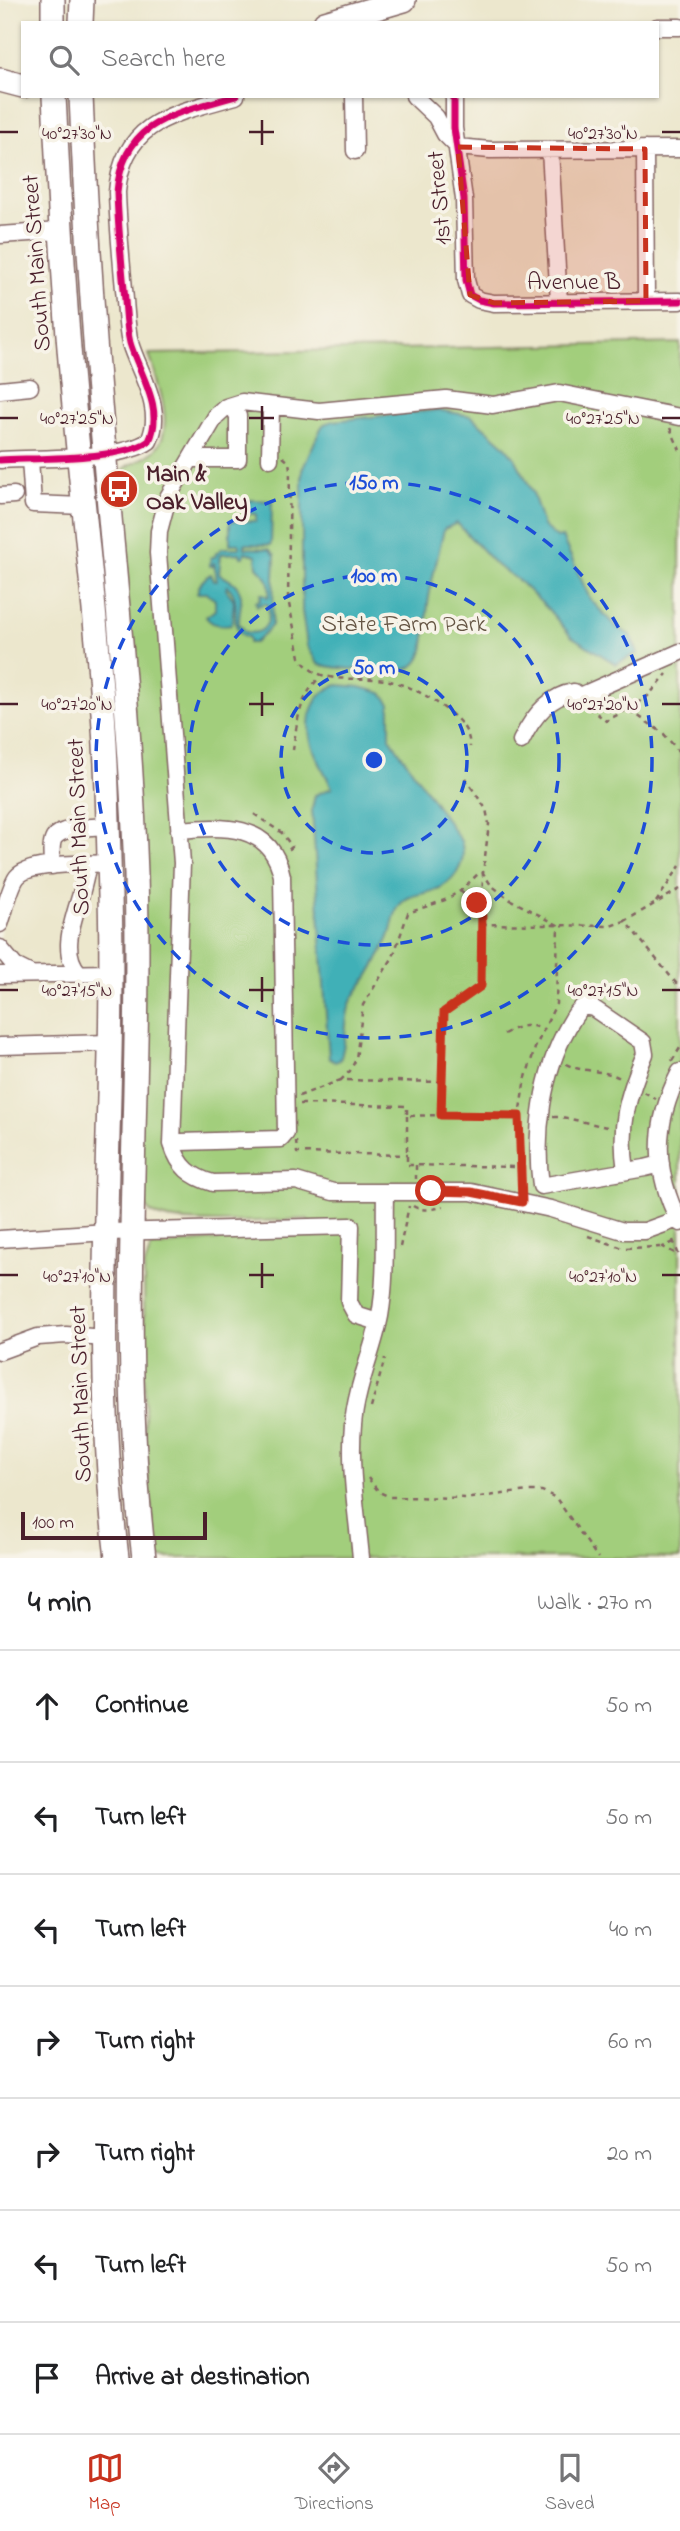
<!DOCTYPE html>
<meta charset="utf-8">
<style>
:root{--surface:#fff;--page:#f2f2f2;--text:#202124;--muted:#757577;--line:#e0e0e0;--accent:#c8321e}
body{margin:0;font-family:"Indie Flower",sans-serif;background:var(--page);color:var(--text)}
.scale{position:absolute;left:21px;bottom:18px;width:186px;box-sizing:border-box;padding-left:7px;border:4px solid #4a1f2b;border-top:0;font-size:19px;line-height:24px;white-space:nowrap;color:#4a1f2b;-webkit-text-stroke:5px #f7f3e8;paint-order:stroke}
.stop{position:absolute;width:21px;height:21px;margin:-16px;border:5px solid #c8321e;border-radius:50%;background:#fff}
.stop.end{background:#c8321e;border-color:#fff;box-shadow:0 2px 7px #0008}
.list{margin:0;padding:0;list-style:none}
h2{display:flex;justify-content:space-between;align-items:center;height:91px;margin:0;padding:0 28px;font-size:30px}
h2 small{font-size:23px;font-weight:400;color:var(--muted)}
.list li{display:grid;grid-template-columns:46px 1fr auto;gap:21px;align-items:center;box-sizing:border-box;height:112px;padding:0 28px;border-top:2px solid var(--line)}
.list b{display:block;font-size:26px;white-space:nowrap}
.list em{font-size:23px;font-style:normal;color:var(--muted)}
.icon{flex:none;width:38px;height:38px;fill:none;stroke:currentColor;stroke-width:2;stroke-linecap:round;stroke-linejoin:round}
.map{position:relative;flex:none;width:680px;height:1558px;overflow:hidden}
.search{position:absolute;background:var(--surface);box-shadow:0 2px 5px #0004;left:21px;right:21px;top:21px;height:77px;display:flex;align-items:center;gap:18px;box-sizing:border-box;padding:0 24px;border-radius:0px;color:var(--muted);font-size:26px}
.sheet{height:875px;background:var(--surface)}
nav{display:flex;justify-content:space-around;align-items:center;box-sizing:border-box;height:98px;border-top:2px solid var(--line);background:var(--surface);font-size:19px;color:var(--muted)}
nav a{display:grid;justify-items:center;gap:4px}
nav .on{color:var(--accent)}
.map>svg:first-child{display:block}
</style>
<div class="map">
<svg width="680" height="1558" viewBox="0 0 680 1558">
<rect width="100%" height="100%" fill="#f7f3e8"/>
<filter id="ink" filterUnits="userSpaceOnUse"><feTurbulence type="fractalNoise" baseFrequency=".0143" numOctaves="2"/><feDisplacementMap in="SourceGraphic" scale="14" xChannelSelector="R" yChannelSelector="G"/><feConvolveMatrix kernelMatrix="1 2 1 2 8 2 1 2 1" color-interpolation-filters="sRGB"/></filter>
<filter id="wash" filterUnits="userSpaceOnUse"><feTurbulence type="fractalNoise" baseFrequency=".00686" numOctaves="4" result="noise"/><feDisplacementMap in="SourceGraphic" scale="28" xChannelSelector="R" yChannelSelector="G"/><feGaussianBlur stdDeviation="1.57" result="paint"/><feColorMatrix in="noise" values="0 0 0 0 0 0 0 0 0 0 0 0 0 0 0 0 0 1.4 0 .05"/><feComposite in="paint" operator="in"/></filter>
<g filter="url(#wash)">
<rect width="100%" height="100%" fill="#ece7cd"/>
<path fill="#a2ce7b" stroke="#767653" stroke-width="2" d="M680 343V1558H156L145 1441 144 1268 151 1247 251 1236 310 1235 308 1219C278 1220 177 1227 155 1215 146 1211 143 1202 141 1193L115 478C129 460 141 463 155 450 177 428 156 378 149 354Z"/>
<path fill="#3fb0b7" stroke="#446871" stroke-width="2" fill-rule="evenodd" d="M438 410 471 416 504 445 515 458 533 493 543 526 557 538 562 537 590 599 615 626 630 635 638 653 616 664 571 636 548 609 518 580 496 565 457 523 444 529C439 553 431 579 428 604 422 656 432 677 366 670 350 668 333 669 318 664L307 646 302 611V470L321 428 324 424 333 421Z
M249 500 272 501 271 545 245 544V548L269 549 275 555 272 625 255 643H249V638C223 629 246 601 227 586L226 589 234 600 232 624C222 626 212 626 206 617L215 610V600L207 593H197C199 585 203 578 211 574L214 581H217L214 562 213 566H210L211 557H215L216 553 223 548H239V544H230V521H256V514H248ZM245 552 256 555 257 567C267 577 271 580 269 596L267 597 264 594H261L260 600 256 602 257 606 265 603 268 605C271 621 266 636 246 632L239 624C238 609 247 595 234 583 229 579 223 577 219 573L221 554 240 553 241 557H244Z
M338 685 360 687 382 693 390 704V738L461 841C468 863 454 884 432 891 421 895 407 894 399 906 393 915 393 926 389 937 384 949 376 963 369 975 363 985 352 995 349 1007 344 1025 347 1041 340 1060L335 1062 329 1058 312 809 315 795 332 788C326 774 312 752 310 737 306 714 315 691 338 685Z"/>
</g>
<g filter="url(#ink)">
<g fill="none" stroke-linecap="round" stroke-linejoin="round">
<g stroke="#836564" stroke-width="19">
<path id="minor" d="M657 27H680
M354 96 355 151
M414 96 436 117 445 134 458 147 490 150 680 149
M454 96V128L464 199 466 280 470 295 479 300 494 303 680 301
M645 149 646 301
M550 150 559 302
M0 235 60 231
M0 390 30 387
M30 459 33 504 83 506
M192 459H238V416L232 406
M270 459 271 406
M0 460C35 458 123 460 149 441 165 409 139 373 130 343 126 326 126 307 124 289 121 257 118 225 117 192 123 119 178 113 236 96
M0 496 14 495
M521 741C532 718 548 696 574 692L580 696 680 652
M52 866C52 858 50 845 54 838 62 826 95 827 108 826
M0 924C4 913 10 886 17 877 30 861 88 865 109 863
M0 948 15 966 29 973
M79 973C53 946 86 897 87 865
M0 975 110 973
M0 1046 109 1043
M680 1072C653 1124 653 1171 680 1223
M172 1144 181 1142 281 1139 286 1133 282 876C271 822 222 826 179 830
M626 1171C619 1125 627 1097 645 1054L643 1042 593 1008 584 1006C576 1011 573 1019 568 1027 542 1073 534 1134 541 1186L645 1168 661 1164
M678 1219 645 1231H623L551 1209 471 1192H333L296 1181 213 1183C191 1177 179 1167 172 1144L182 863 158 553 159 531 168 497 216 416 226 407 242 402 319 411 446 399 493 405 559 393 680 417
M0 1239 107 1232 351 1226 349 1302 356 1315 378 1322
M0 1351 38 1337 66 1335 105 1338
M361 1558C357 1514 349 1468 353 1425 356 1387 373 1352 380 1316 387 1276 384 1233 385 1193"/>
</g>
<g stroke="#836564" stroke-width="26">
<path id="highway" d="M53 0V23
M81 23 82 0
M325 23 404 0
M0 80 23 86
M54 96C59 192 63 287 72 383 80 480 92 578 100 676 107 749 108 823 110 896 116 1117 90 1338 117 1558
M81 96C86 214 93 331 104 449 116 590 131 732 136 874 142 1102 117 1331 144 1558"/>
</g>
<path stroke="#836564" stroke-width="2.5" stroke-dasharray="5 5" stroke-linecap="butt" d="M670 428 680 450
M283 457 289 462 290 469 288 599 300 657C318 689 360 674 390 681 413 687 430 697 448 711 461 722 469 730 470 747
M589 707 606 721 628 709 663 733 680 753
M628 709 648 696 667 674
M293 750C297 722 299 698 320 677
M465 778 486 809 489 824 483 873 491 885 509 899 558 925 556 1004 535 1048 524 1084 519 1116
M254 814 282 833 292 847 287 851
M680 889 625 921 680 988
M460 891 482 908
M656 902 680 866
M504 1034C518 1026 528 1023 543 1029
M672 1061 680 1048
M566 1064C583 1073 603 1069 620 1078
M442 1082 341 1080 350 1071 356 1059 363 1005 393 957 408 913 445 900 460 891 479 873H483L482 922
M644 1092 656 1099
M299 1096 341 1080
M300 1104 407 1106V1116L441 1115
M407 1116V1165L519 1167
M553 1117H562L611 1128
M296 1141 297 1153 407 1155
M416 1165V1179
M521 1188 519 1116 441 1115 444 1012 481 986 482 924 610 926 625 921
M413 1206C420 1211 435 1210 443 1206
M588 1236 623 1248 663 1247
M673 1240 680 1258
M674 1242 663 1247 679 1255
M400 1247 409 1206
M371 1408 385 1358
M368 1478 379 1492 390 1497 471 1498 528 1491H542L556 1498 598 1558"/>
<use href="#minor" stroke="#fff" stroke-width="16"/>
<use href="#highway" stroke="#fff" stroke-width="23"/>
<g stroke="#f7f3e8" stroke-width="11">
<path id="cycleway" d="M454 96V128L464 199 466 280 470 295 479 300 494 303 680 301
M0 460C35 458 123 460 149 441 165 409 139 373 130 343 126 326 126 307 124 289 121 257 118 225 117 192 123 119 178 113 236 96"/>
</g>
<use href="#cycleway" stroke="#d6006c" stroke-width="7"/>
</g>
</g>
<g fill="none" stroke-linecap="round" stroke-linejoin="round" filter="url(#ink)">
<path stroke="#c8321e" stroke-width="9" d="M431 1191 471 1192 522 1202 519 1116 441 1115 444 1012 481 986 482 908 477 903"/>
</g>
<path fill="#c8321e" fill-opacity="0.2" stroke="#c8321e" stroke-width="5" stroke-dasharray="14 9" stroke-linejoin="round" d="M458 147 645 149 646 301 494 303 470 295Z"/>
<path fill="none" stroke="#4a1f2b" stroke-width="2.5" d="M262 120V145M0 132H18M249 132H274M662 132H680M262 406V430M0 418H18M249 418H274M662 418H680M262 692V716M0 704H18M249 704H274M662 704H680M262 977V1002M0 990H18M249 990H274M662 990H680M262 1263V1288M0 1275H18M249 1275H274M662 1275H680"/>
<g fill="none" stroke="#1d4ed8" stroke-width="3.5" stroke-dasharray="12 9">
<circle cx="374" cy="760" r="93"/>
<circle cx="374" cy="760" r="185"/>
<circle cx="374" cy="760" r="278"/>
</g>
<defs>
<g id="bus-disc" transform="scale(2.0125)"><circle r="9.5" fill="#c8321e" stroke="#f7f3e8"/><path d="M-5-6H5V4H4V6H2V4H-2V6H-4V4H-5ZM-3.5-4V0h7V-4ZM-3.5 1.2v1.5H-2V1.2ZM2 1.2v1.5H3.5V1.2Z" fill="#fff"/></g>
</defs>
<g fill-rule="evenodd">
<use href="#bus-disc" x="119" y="489"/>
</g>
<g text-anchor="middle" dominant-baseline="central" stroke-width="7" stroke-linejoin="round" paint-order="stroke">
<g font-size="24" fill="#4a1f2b" stroke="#f7f3e8">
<text transform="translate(441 198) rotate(-95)">1st Street</text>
<text transform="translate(38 263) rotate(-94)">South Main Street</text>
<text x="574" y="283">Avenue B</text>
<text transform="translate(80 827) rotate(-92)">South Main Street</text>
<text transform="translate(82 1394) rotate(-92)">South Main Street</text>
</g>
<g font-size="24" font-weight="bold" fill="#4a1f2b" stroke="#f7f3e8" text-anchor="start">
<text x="146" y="475">Main &amp;<tspan x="146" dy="28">Oak Valley</tspan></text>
</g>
<g font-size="24" fill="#645443" stroke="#f7f3e8">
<text x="404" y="625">State Farm Park</text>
</g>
</g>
<g font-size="18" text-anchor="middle" fill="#4a1f2b" stroke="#f7f3e8" stroke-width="7" stroke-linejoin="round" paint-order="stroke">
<text x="77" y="139">40°27'30"N</text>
<text x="603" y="139">40°27'30"N</text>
<text x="77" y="424">40°27'25"N</text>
<text x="603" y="424">40°27'25"N</text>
<text x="77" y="710">40°27'20"N</text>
<text x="603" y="710">40°27'20"N</text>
<text x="77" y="996">40°27'15"N</text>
<text x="603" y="996">40°27'15"N</text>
<text x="77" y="1282">40°27'10"N</text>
<text x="603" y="1282">40°27'10"N</text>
</g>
<circle cx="374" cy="760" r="10" fill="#1d4ed8" stroke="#f7f3e8" stroke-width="3.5"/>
<g font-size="21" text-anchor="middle" font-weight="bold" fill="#1d4ed8" stroke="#f7f3e8" stroke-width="7" stroke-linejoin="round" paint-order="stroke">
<text x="374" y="489">150 m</text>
<text x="374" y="582">100 m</text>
<text x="374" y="674">50 m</text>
</g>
</svg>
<div class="scale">100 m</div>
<div class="stop" style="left:431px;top:1191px"></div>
<div class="stop end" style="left:477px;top:903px"></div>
<div class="search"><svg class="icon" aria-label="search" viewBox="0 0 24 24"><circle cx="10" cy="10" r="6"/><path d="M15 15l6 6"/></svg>Search here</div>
</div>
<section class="sheet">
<h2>4 min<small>Walk · 270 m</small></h2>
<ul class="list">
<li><svg class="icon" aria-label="ahead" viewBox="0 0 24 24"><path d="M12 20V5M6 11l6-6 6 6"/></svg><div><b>Continue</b></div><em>50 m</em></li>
<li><svg class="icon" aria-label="left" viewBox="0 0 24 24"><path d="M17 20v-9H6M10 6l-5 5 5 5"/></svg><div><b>Turn left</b></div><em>50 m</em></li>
<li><svg class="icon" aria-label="left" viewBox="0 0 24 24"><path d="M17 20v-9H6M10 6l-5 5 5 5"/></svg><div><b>Turn left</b></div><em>40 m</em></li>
<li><svg class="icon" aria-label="right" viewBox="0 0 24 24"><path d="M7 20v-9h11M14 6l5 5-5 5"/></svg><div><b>Turn right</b></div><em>60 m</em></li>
<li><svg class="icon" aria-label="right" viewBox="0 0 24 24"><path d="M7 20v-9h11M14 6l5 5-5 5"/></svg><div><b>Turn right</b></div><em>20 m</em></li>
<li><svg class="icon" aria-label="left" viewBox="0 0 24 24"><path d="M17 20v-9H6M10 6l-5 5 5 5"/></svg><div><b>Turn left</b></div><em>50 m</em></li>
<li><svg class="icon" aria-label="arrive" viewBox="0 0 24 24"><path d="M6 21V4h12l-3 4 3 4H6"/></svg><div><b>Arrive at destination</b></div></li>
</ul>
</section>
<nav>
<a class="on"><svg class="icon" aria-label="map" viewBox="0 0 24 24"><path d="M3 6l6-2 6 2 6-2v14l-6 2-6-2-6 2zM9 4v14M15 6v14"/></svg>Map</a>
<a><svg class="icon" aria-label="directions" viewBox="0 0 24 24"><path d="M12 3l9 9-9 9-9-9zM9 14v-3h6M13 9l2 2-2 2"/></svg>Directions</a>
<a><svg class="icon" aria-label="saved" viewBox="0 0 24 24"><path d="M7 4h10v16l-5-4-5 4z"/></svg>Saved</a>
</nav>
